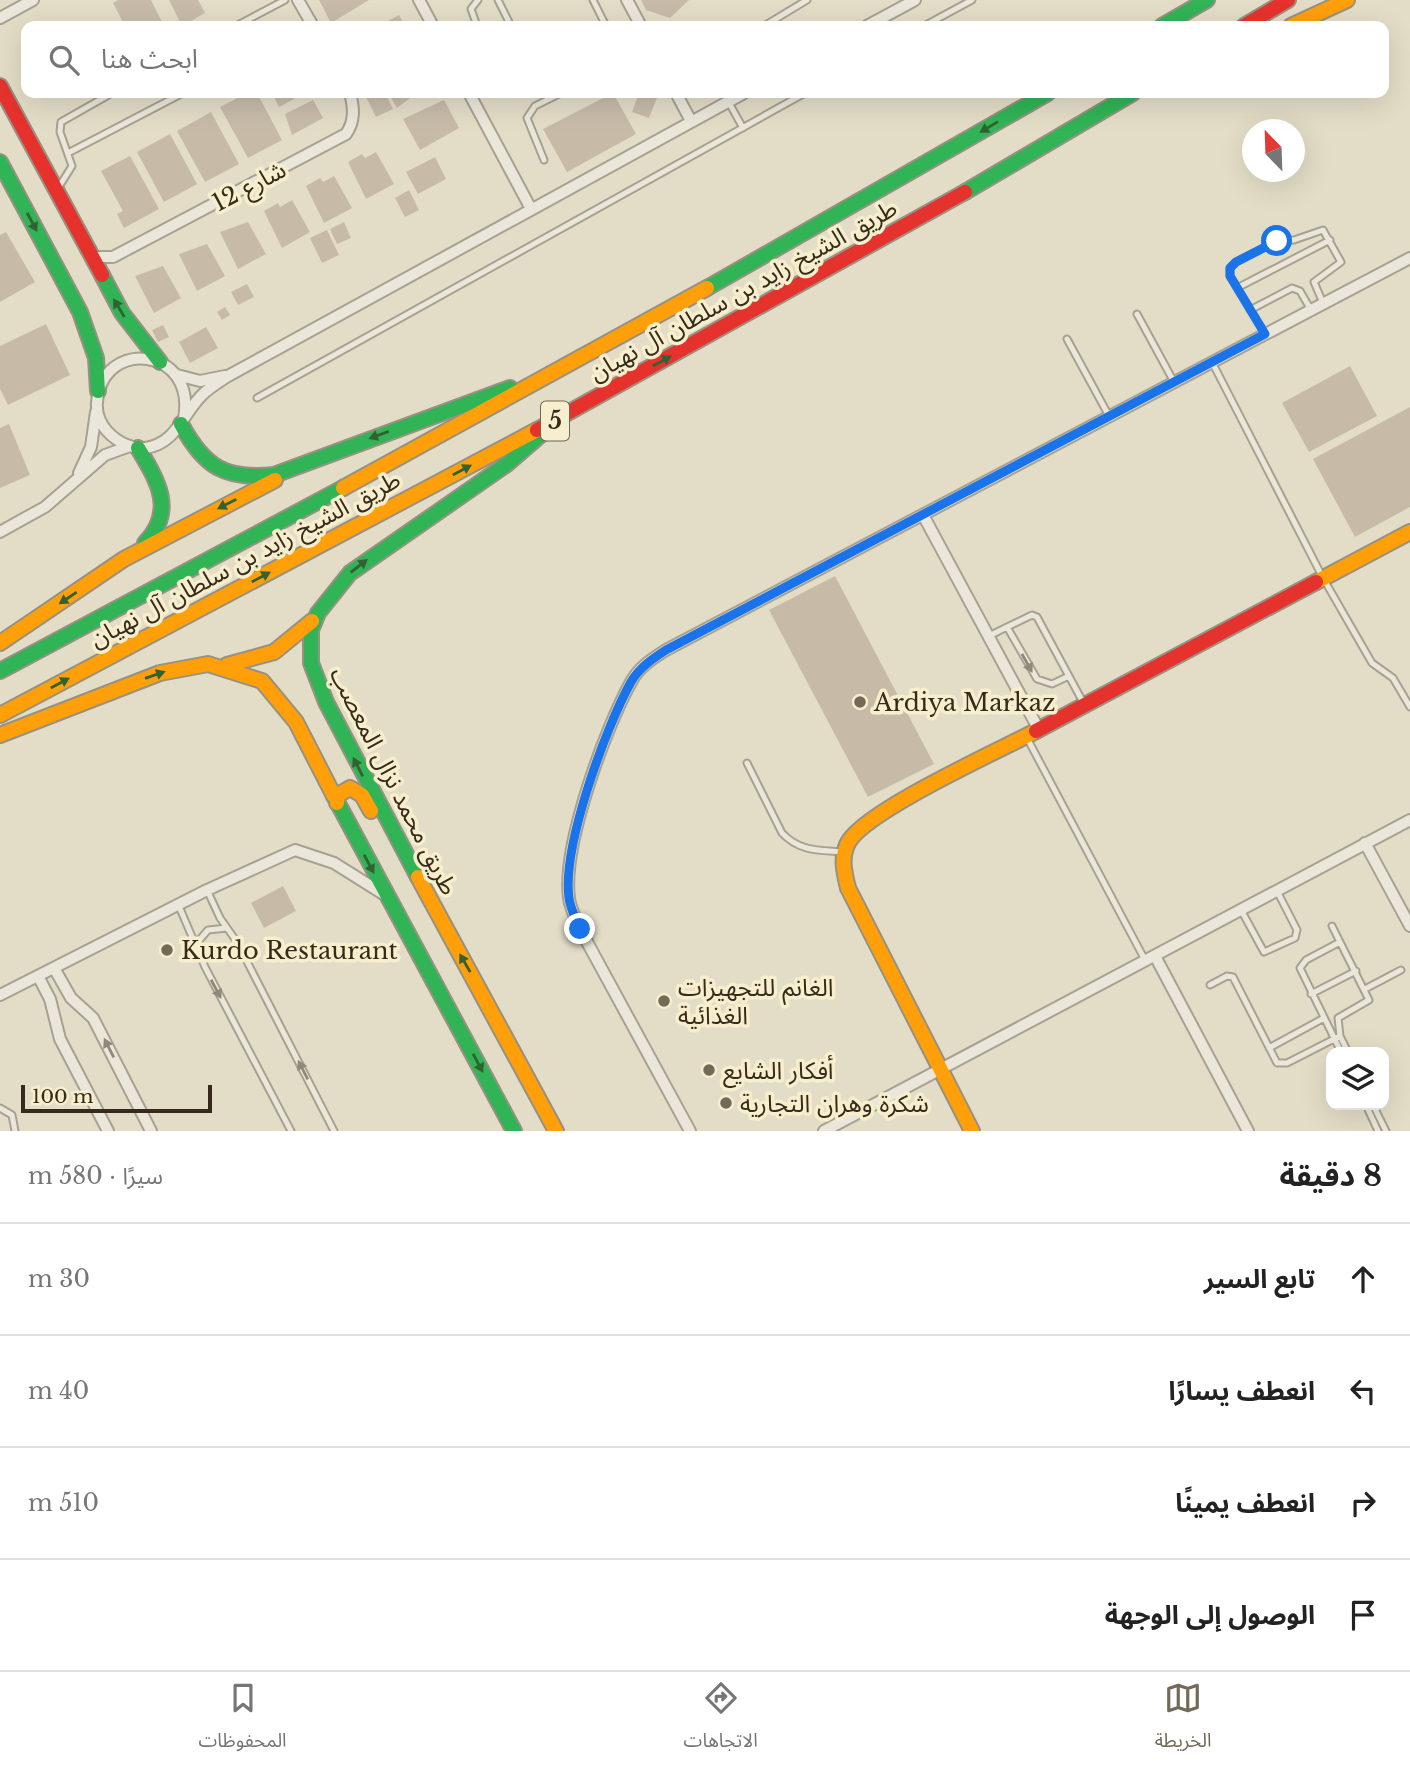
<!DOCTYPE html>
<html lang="ar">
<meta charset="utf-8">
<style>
:root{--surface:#fff;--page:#f2f2f2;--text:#222;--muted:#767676;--line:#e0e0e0;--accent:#726957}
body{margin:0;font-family:"Libre Baskerville","Noto Sans Arabic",serif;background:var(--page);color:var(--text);direction:rtl}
.controls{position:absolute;right:21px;bottom:21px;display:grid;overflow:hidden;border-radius:14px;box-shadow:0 7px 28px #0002}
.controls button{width:63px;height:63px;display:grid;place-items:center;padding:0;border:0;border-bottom:2px solid var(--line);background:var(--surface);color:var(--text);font:35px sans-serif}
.compass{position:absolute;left:1242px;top:119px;width:63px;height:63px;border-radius:50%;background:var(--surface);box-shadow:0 7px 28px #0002;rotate:337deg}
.scale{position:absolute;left:21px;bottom:18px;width:191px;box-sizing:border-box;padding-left:7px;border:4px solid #352a1b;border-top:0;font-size:19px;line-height:24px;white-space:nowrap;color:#352a1b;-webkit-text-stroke:5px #f6eecc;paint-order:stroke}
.stop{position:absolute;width:21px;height:21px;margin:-16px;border:5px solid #1a73e8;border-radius:50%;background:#fff}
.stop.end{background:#1a73e8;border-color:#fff;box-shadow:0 2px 7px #0008}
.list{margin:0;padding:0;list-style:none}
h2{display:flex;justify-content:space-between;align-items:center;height:91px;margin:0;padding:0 28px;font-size:30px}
h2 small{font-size:23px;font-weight:400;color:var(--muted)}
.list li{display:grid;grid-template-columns:46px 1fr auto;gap:21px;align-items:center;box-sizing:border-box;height:112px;padding:0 28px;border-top:2px solid var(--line)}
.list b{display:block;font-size:26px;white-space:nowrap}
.list em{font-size:23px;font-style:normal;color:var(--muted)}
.icon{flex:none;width:38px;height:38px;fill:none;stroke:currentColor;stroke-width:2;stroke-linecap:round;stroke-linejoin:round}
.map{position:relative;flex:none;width:1410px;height:1131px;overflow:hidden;direction:ltr}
.search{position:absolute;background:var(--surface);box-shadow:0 7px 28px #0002;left:21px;right:21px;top:21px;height:77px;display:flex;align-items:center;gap:18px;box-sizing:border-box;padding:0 24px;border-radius:14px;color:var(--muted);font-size:26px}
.sheet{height:539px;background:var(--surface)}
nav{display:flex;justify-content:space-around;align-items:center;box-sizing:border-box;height:98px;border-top:2px solid var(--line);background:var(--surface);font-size:19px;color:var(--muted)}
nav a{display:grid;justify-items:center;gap:4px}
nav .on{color:var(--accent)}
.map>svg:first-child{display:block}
</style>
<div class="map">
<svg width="1410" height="1131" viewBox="0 0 1410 1131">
<rect width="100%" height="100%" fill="#e3ddc7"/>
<path fill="#c7bba8" d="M118 0H151L164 26H125L113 3Z
M169 0H198L205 13 182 26Z
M319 0H369L331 23Z
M641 0H689L670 18 646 10Z
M399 15 405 26H378Z
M247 93H257L282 140 248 158 220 107Z
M272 93H291L294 99 279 107Z
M364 93H385L393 109 376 117Z
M388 93H417L397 108Z
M613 93 636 134 567 172 543 129Z
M639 93 658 95 649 118 632 112Z
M313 100 323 118 292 135 285 114Z
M444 100 459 128 420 150 403 119Z
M211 112 239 164 205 182 177 131Z
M170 134 197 184 164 202 137 152Z
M376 152 394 184 366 199 348 162 362 154 365 158Z
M130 156 159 209 124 228 117 214 123 211 101 171Z
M435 157 446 179 418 194 406 172Z
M334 176 352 208 324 223 306 186 320 178 323 182Z
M409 190 419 210 405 217 395 198Z
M292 200 310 232 282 248 264 211 278 203 280 207Z
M248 222 266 254 238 269 220 232Z
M344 222 351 238 337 244 330 229Z
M327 230 339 255 322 263 310 238Z
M6 232 35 282 0 302V235Z
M207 244 225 276 197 291 179 254Z
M163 266 181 298 154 313 135 276Z
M247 284 254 297 238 305 231 292Z
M225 307 230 315 222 320 217 312Z
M46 324 70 375 8 405 0 389V346Z
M163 325 169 337 158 342 152 330Z
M206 327 218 348 190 363 179 342Z
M1350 366 1377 416 1309 452 1282 403Z
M1410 407V507L1355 537 1313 459Z
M9 424 30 475 0 488V428Z
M835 576 934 764 868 797 769 610Z
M283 886 296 911 264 928 251 903Z"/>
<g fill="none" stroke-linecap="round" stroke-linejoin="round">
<g stroke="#a7a191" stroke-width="9">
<path id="lane" d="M498 0 511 26
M593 0 606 26
M236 26 285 0
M477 26 471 9 478 0
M764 26 807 0
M924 26 972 0
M728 101 743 128
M68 153 183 93
M544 160 527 118 535 106 561 93
M57 190 72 166 60 132 61 122 112 93
M1237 288 1330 240
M1250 310 1292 288 1300 291 1311 310
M1137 314 1174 382
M1265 334 1230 276V268L1236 262 1277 241 1294 240 1323 230 1341 262 1314 282 1323 303
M1067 339 1109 416
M1212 362 1323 578 1372 663 1393 678 1410 707
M257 398 805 93
M989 636 1007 627
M1069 676 1052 684 1037 679 1007 627 1032 615 1037 617 1084 704
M1027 738 1145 960
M747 763 782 833C800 852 819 850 843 852
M207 890 220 918 237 942 334 1131
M178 904 205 967 291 1131
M1241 910 1264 952 1295 938 1297 930 1277 891
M1340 942 1306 960 1300 968 1341 1052
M196 944 208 930 227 928
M1210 985 1227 976 1233 977 1277 1063H1287L1340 1036 1338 1018 1369 1000 1332 926
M1365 989 1401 970
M1311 994 1356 971
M1340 1036 1348 1052
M1269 1048 1324 1018
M1366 1105 1378 1131
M1373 1105 1386 1131
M0 1108 12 1115 15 1131"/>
</g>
<g stroke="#a7a191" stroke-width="14">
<path id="street" d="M298 0 313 26
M419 0 433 26
M627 0 641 26
M0 18 33 0
M867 26 915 0
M469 93 530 207
M676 93 691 121
M91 257H113L346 134C355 121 354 108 350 93
M177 375 200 381 225 376
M184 418C197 347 102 337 97 402 96 412 100 423 107 431 117 442 131 449 145 448 176 444 182 415 202 395 209 388 219 382 228 376L744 93
M79 473 91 447 96 412
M923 515 1038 728
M0 532 45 507 105 455 130 446
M1365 843 1410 926
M1155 956 1248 1131
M54 968 71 998 93 1018 151 1131
M38 976 50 999 60 1039 108 1131
M0 995 207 890 295 850 334 863 385 895
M690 1131 580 929C576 919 570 908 569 898 562 846 605 729 631 682 639 667 652 659 666 650L1410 258
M824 1131 1410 820"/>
</g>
<g stroke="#979181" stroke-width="18">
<path id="fast" d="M1162 26 1207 0
M0 162 80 312 96 358 98 391
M965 192 1133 93
M102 275 122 313 160 362
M707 288 1048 93
M181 424C204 467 225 480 274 475L510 388
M138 448C158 481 176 511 145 543
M0 671 343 488
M334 796 514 1131
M418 877 326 702 311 663V630L318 613 350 573 507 464 544 432"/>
</g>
<g stroke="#979181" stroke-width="18">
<path id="slow" d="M1291 26 1347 0
M343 488 707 288
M1316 582 1410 532
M0 643 124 559 275 480
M227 665 274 652 312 621
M0 715 537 430
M0 735 160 673 208 664 262 681 296 722 334 796
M337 803 338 795 350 788 362 795 371 811
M418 877 556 1131
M972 1131 848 888C844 872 840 856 849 841 870 809 996 752 1036 731"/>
</g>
<g stroke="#979181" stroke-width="18">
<path id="jam" d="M1244 26 1288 0
M0 86 102 275
M537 430 965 192
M1036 731 1316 582"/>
</g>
<use href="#lane" stroke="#eae7da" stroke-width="5"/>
<use href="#street" stroke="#eae7da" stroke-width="10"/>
<use href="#fast" stroke="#30b455" stroke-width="14"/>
<use href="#slow" stroke="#ff9f0a" stroke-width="14"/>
<use href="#jam" stroke="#e5322d" stroke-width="14"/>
</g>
<defs><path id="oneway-solid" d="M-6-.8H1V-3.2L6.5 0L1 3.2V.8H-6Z" transform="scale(1.75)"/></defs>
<g fill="#336132">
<use href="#oneway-solid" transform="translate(989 127) rotate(149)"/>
<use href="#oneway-solid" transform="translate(32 222) rotate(62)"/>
<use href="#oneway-solid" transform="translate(119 308) rotate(-121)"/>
<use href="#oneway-solid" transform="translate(662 361) rotate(-29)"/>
<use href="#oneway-solid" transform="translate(379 435) rotate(160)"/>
<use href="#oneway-solid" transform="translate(462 470) rotate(-28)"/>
<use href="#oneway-solid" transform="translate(227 504) rotate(153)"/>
<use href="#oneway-solid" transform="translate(359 566) rotate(-38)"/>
<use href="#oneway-solid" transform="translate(261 577) rotate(-28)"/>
<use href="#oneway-solid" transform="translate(68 598) rotate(146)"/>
<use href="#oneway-solid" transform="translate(155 675) rotate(-19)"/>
<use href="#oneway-solid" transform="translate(60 683) rotate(-28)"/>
<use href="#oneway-solid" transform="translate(358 767) rotate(-117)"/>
<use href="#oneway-solid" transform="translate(369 864) rotate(62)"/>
<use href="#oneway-solid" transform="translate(465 963) rotate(-120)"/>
<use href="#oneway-solid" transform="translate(478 1063) rotate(62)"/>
</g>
<g fill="#90887a">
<use href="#oneway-solid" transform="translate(1027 663) rotate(61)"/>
<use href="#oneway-solid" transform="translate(216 989) rotate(62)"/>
<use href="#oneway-solid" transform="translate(109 1048) rotate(-117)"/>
<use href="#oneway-solid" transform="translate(303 1070) rotate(-117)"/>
</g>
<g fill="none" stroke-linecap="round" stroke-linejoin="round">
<path stroke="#1a73e8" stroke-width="9" d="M580 929C576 919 570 908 569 898 562 847 605 729 631 682 639 668 652 659 666 650L1265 334 1230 276V268L1236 262 1277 241"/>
</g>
<g fill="#726957" stroke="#f6eecc" stroke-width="2.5">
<circle cx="860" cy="702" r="7"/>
<circle cx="167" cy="950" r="7"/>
<circle cx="664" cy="1001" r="7"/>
<circle cx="709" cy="1070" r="7"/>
<circle cx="726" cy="1103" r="7"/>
</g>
<g text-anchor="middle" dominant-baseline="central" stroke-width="7" stroke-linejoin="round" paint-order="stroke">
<rect fill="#f6eecc" stroke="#6f6550" stroke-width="2" x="541" y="401.5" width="28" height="39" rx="5"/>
<g font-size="23" font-weight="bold" fill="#352a1b">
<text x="555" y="421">5</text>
</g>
<g font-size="24" fill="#352a1b" stroke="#f6eecc">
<text transform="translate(249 186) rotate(-28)">شارع 12</text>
<text transform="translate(743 290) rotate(-29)">طريق الشيخ زايد بن سلطان آل نهيان</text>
<text transform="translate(245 559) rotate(-28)">طريق الشيخ زايد بن سلطان آل نهيان</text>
<text transform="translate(394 781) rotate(63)">طريق محمد نزال المعصب</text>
</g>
<g font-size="24" fill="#352a1b" stroke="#f6eecc" text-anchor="start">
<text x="874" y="702">Ardiya Markaz</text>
<text x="181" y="950">Kurdo Restaurant</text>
<text x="678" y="987">الغانم للتجهيزات<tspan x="678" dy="28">الغذائية</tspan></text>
<text x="723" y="1070">أفكار الشايع</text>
<text x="740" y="1103">شكرة وهران التجارية</text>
</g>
</g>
</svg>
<div class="controls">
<button><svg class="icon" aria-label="layers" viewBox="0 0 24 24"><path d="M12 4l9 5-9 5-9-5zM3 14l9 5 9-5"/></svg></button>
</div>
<svg class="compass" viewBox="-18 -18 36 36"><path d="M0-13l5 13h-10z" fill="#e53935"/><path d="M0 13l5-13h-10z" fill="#767676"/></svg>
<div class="scale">100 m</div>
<div class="stop" style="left:1277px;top:241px"></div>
<div class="stop end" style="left:580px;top:929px"></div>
<div class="search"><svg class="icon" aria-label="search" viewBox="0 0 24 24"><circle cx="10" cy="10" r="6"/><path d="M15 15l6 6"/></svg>ابحث هنا</div>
</div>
<section class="sheet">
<h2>8 دقيقة<small>سيرًا · 580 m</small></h2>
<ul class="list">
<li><svg class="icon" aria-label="ahead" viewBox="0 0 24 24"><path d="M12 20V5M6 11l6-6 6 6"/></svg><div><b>تابع السير</b></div><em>30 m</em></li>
<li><svg class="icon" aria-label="left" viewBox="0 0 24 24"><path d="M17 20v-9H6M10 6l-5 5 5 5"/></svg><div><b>انعطف يسارًا</b></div><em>40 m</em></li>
<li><svg class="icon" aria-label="right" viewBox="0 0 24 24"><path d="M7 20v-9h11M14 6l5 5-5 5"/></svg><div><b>انعطف يمينًا</b></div><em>510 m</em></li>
<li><svg class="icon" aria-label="arrive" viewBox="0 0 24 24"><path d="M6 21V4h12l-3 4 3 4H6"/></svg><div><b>الوصول إلى الوجهة</b></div></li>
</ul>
</section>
<nav>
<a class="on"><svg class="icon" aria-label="map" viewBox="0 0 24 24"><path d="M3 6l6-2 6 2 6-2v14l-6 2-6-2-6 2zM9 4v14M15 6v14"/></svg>الخريطة</a>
<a><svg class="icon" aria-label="directions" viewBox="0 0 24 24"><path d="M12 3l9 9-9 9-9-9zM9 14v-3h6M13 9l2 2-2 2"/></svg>الاتجاهات</a>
<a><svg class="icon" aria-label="saved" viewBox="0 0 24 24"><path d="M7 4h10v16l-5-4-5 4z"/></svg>المحفوظات</a>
</nav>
